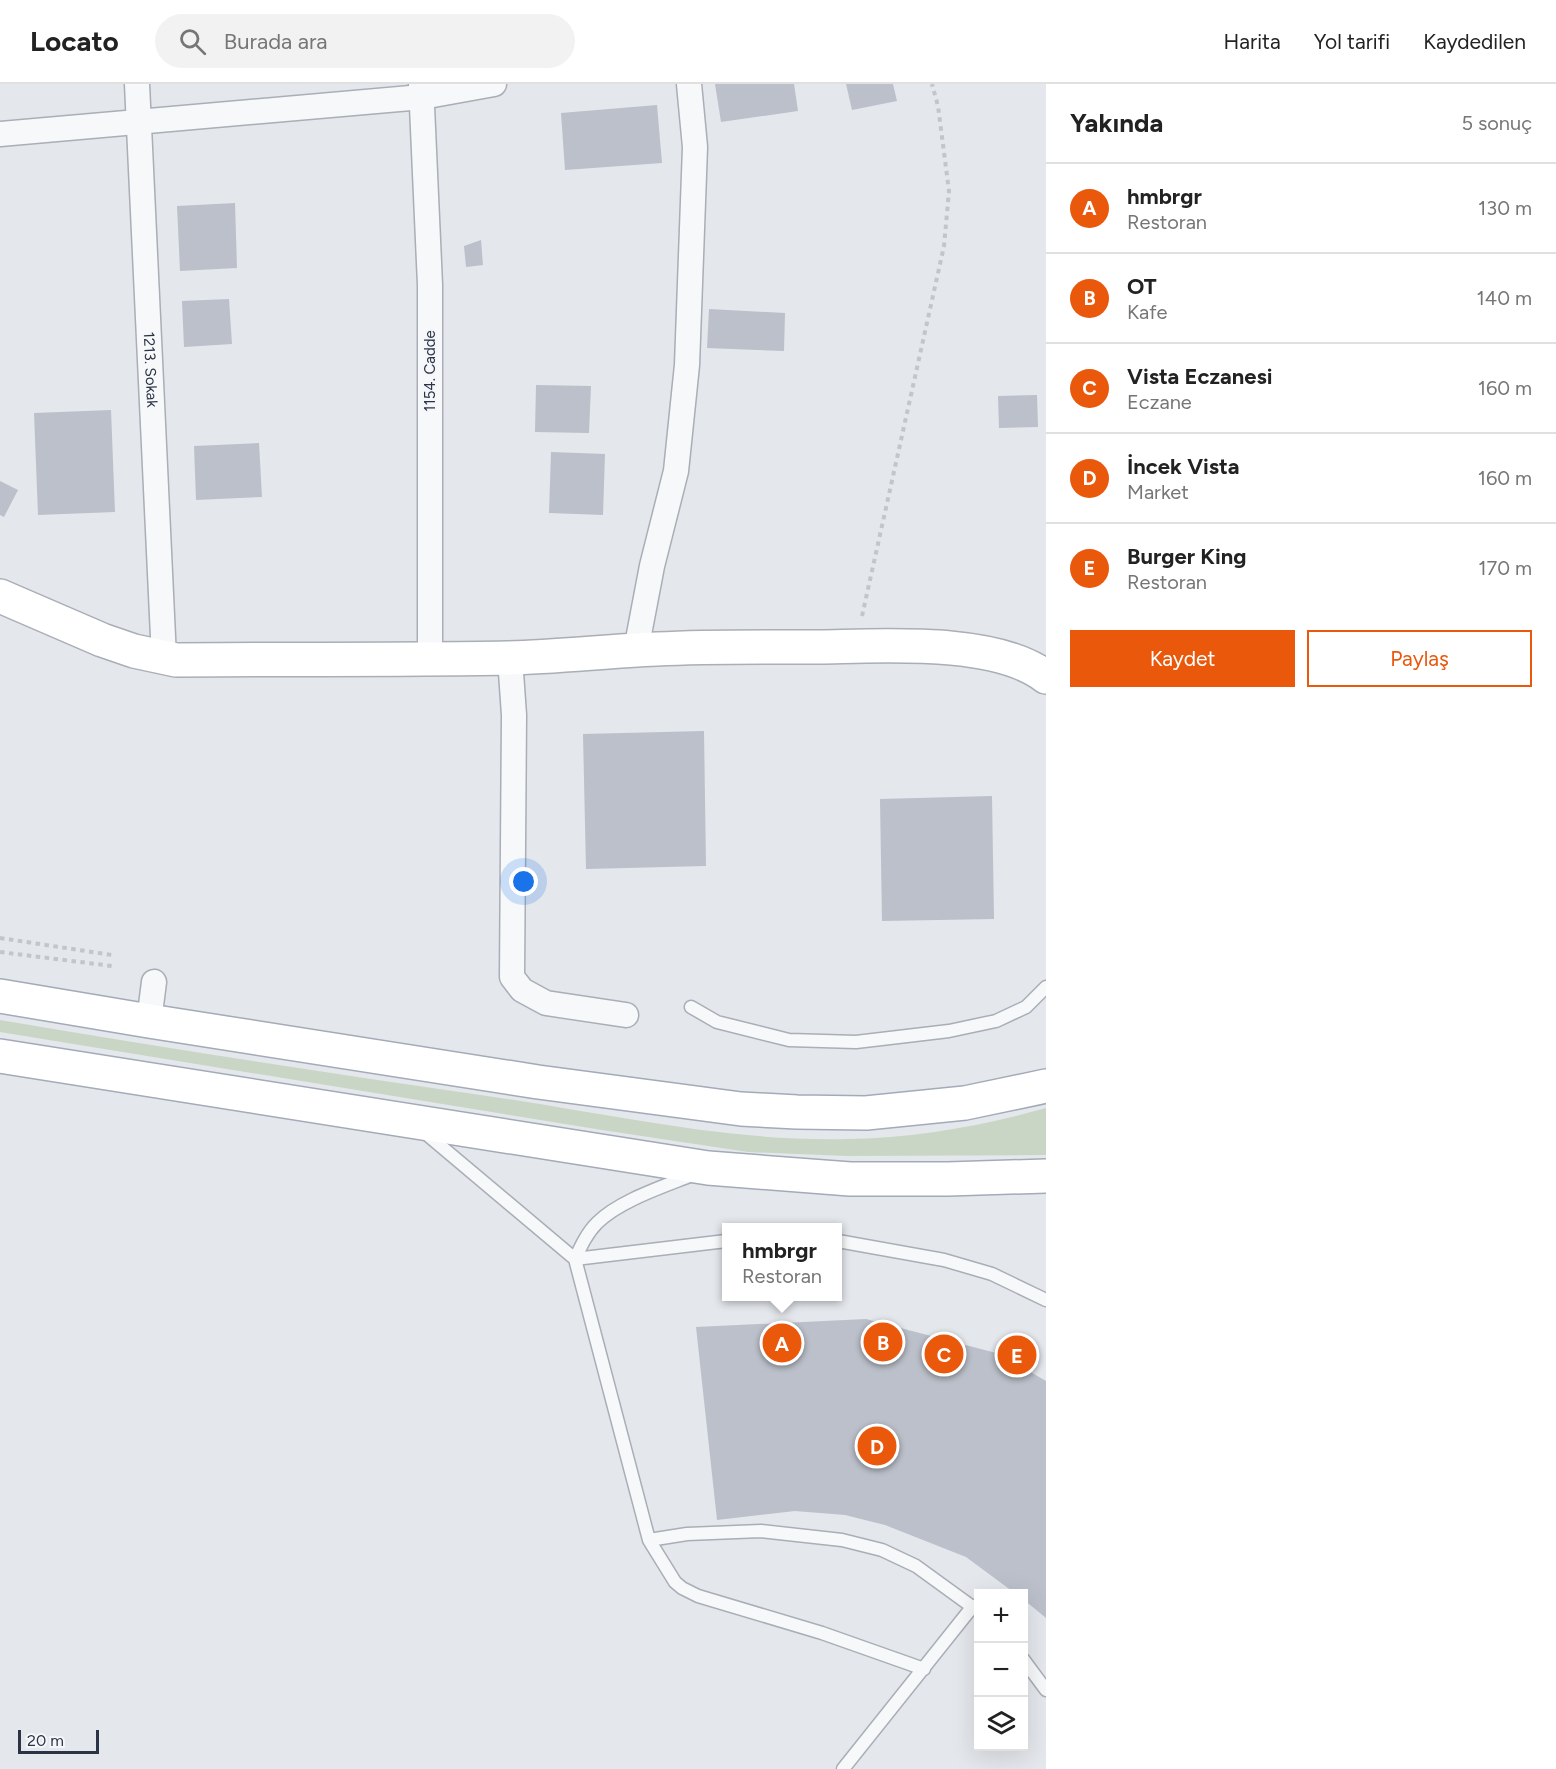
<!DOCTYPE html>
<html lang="tr">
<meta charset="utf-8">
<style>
:root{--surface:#fff;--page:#f2f2f2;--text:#222;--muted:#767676;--line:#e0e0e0;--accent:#ea580c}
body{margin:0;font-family:Figtree,sans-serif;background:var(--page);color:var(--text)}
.controls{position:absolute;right:18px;bottom:18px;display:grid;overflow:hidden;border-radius:0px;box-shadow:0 6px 24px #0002}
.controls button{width:54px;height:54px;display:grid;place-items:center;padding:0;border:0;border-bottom:2px solid var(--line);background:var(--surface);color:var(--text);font:30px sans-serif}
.scale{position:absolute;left:18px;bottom:15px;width:81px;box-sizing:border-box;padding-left:6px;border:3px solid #2b3445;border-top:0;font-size:16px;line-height:21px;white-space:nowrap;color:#2b3445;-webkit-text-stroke:4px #f4f6f9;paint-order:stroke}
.you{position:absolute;left:524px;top:798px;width:21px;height:21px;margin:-15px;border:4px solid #fff;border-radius:50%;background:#1a73e8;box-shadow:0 0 0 9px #1a73e833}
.badge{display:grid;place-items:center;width:39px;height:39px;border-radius:50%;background:var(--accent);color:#fff;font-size:20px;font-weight:700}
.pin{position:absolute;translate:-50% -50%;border:3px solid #fff;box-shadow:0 2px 6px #0006}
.popup{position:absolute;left:722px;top:1139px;width:120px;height:78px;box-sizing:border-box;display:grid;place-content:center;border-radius:0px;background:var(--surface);filter:drop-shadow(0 2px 4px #0005);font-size:20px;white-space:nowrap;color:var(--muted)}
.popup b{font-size:22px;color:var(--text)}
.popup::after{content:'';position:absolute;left:50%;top:100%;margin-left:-12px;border:12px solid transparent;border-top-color:var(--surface)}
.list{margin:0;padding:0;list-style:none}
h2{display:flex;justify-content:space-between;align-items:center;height:78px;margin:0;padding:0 24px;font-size:26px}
h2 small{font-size:20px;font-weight:400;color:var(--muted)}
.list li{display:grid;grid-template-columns:39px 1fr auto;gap:18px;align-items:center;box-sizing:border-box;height:90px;padding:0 24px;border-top:2px solid var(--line)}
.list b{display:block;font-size:22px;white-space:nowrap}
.list p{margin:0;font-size:20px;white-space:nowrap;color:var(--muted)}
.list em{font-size:20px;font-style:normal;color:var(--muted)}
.actions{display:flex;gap:12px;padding:18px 24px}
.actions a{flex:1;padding:14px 0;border:2px solid var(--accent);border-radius:0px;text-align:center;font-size:21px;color:var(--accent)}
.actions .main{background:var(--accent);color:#fff}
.icon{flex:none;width:33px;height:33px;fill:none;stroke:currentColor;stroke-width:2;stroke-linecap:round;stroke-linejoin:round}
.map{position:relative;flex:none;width:1046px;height:1685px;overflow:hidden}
header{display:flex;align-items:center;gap:36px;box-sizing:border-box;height:84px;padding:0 30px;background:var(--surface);border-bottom:2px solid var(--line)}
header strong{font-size:28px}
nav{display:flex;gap:33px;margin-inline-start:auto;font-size:21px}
.search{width:420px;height:54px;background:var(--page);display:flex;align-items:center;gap:15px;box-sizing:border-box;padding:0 21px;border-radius:33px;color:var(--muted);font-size:22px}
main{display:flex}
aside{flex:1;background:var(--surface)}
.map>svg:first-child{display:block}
</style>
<header>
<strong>Locato</strong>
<div class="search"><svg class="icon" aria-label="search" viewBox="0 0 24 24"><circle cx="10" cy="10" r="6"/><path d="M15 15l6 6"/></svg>Burada ara</div>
<nav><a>Harita</a><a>Yol tarifi</a><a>Kaydedilen</a></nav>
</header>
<main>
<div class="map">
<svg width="1046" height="1685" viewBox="0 0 1046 1685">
<rect width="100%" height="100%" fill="#e4e7ec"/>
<path fill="#c9d6c5" d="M0 936C164 964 329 989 494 1013 610 1030 728 1058 847 1055 914 1054 982 1042 1046 1024V1071L847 1072 748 1068 602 1046 0 948Z"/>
<path fill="#bbc0ca" d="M715 0H794L798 27 721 38Z
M846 0H893L897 17 852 26Z
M657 21 662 79 565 86 561 29Z
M235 119 237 184 180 187 177 122Z
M481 156 483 181 466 183 464 162Z
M229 215 232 260 184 263 182 217Z
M709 225 785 229 784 267 707 264Z
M536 301 591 302 589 349 535 348Z
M1037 311 1038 343 999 344 998 312Z
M111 326 115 428 38 431 34 329Z
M259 359 262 413 196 416 194 362Z
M551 368 605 370 603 431 549 429Z
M0 397 18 406 4 433 0 431Z
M704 647 706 782 586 785 583 650Z
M992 712 994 835 882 837 880 715Z
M866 1235 1000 1270 1046 1297V1534L1023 1515V1510H1016L966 1473 885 1441 845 1431 795 1427 717 1436 696 1243Z"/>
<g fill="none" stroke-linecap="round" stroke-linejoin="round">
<g stroke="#a9aeb7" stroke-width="15">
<path id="service" d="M691 923 717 938 789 956 856 958 949 947 996 937 1026 923 1046 903
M424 1048 575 1175 649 1456 675 1498 682 1504 698 1512 822 1549 924 1585
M838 1157 944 1176 992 1190 1046 1216
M575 1175C581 1162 587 1149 597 1139 619 1117 662 1103 692 1091
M575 1175 726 1157
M649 1456 687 1450 761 1447 842 1456 882 1466 916 1482 978 1527
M1023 1575 1046 1606
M843 1685 973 1522"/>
</g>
<g stroke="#a9aeb7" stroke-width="27">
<g id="minor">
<path id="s1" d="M137 0 164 574"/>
<path d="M421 0 430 201V575"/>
<path d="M0 50 422 13 494 0"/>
<path d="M636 566 652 482 676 387 687 281 695 63 689 0"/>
<path d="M510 574 514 631 512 893 522 906 546 919 626 931"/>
<path d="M149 937 154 898"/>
</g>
</g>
<g stroke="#a9aeb7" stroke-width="36">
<path id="secondary" d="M0 512 102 556 134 567 176 576C286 575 397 576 507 574 557 573 607 567 657 565 711 562 766 563 820 563 882 562 996 554 1046 593"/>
</g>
<g stroke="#a3abb8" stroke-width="36">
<path id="primary" d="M0 912 149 937 538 998 741 1025 797 1028 866 1029 965 1019 1046 1002
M0 972 708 1084 850 1095H948L1046 1092"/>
</g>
<path stroke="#c2c5cb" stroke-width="4" stroke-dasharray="4.5 4.5" stroke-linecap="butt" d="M862 532 944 162 949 107 938 22 932 0
M0 854 112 871
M0 868 112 882"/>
<use href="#service" stroke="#f7f8fa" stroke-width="12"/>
<use href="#minor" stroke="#f7f8fa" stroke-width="24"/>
<use href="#secondary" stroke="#fff" stroke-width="33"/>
<use href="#primary" stroke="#fff" stroke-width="33"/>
</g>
<g text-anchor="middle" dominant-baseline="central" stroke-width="4.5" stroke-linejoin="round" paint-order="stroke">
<g font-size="15" fill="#2b3445" stroke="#f4f6f9">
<text stroke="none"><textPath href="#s1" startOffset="286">1213. Sokak</textPath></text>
<text transform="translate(430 287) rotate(-90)">1154. Cadde</text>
</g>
</g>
</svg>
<div class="controls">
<button>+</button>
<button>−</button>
<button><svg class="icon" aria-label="layers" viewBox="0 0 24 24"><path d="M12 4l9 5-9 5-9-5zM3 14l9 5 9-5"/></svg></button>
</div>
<div class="scale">20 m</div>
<div class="you"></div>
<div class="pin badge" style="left:782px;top:1259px">A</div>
<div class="popup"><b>hmbrgr</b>Restoran</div>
<div class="pin badge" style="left:883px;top:1258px">B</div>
<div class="pin badge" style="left:944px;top:1270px">C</div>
<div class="pin badge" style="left:877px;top:1362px">D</div>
<div class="pin badge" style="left:1017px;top:1271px">E</div>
</div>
<aside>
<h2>Yakında<small>5 sonuç</small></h2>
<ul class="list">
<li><span class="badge">A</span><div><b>hmbrgr</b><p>Restoran</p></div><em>130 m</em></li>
<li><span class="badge">B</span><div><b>OT</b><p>Kafe</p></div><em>140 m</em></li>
<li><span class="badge">C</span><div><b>Vista Eczanesi</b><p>Eczane</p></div><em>160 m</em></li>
<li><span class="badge">D</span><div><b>İncek Vista</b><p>Market</p></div><em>160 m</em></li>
<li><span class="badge">E</span><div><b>Burger King</b><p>Restoran</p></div><em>170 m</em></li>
</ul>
<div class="actions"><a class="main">Kaydet</a><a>Paylaş</a></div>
</aside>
</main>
